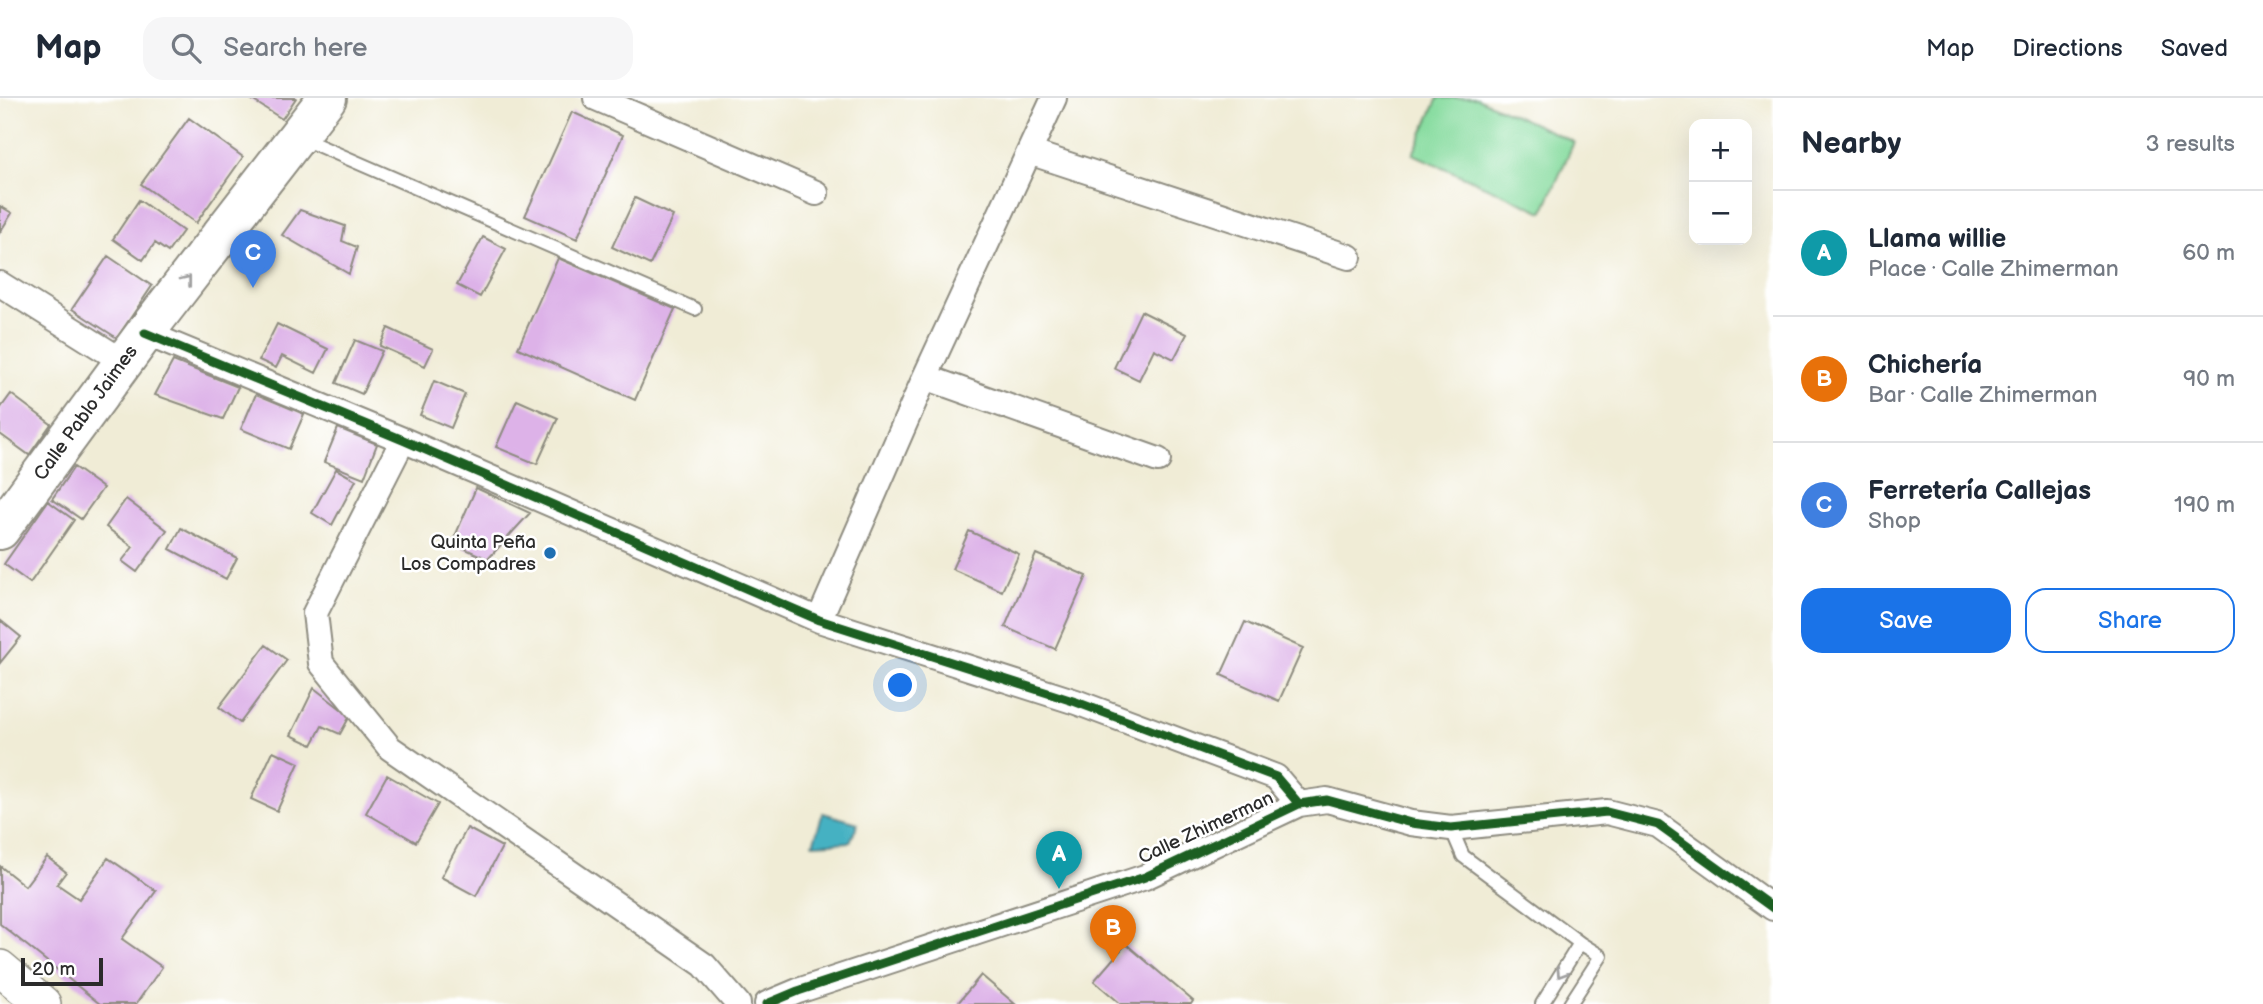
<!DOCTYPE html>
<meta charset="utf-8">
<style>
:root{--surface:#fff;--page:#f6f6f7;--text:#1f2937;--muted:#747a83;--line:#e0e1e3;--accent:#1a73e8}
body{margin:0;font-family:"Balsamiq Sans",sans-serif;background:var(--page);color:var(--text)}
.controls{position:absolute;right:21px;top:21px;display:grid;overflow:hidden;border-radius:14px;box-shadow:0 7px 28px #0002}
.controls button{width:63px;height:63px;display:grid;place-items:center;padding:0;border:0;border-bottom:2px solid var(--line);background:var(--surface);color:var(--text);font:35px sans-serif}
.scale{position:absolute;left:21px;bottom:18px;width:82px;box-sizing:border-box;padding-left:7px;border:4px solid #2b2b2b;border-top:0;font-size:19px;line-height:24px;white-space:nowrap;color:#2b2b2b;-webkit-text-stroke:5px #fff;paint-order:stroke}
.you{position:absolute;left:901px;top:588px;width:24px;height:24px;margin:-18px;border:5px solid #fff;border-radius:50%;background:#1a73e8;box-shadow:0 0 0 10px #1a73e833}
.badge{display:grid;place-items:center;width:46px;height:46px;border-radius:50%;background:var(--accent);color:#fff;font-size:23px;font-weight:700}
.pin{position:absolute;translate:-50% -58px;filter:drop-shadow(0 2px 4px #0008)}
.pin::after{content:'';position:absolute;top:37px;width:24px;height:21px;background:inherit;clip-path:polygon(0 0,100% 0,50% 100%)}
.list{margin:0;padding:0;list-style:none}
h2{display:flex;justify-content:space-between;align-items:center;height:91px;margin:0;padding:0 28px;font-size:30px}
h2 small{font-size:23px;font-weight:400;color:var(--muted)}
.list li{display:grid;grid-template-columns:46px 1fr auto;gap:21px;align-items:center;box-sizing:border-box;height:126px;padding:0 28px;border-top:2px solid var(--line)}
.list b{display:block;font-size:26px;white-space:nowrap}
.list p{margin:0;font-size:23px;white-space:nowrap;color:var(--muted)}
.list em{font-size:23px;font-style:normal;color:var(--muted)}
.actions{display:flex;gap:14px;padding:21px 28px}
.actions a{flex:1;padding:16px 0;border:2px solid var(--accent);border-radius:21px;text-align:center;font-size:24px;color:var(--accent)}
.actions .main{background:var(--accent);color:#fff}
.icon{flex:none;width:38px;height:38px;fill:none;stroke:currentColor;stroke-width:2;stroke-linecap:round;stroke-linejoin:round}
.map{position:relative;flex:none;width:1773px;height:906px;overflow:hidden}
header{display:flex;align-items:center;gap:42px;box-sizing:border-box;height:98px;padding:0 35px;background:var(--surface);border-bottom:2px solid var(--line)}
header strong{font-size:33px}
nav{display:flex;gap:38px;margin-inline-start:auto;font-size:24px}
.search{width:490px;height:63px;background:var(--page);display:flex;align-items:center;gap:18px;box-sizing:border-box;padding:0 24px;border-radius:21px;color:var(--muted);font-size:26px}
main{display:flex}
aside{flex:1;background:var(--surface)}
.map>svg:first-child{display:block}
</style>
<header>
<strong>Map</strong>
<div class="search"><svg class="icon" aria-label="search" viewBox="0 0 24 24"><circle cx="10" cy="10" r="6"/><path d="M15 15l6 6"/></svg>Search here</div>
<nav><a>Map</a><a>Directions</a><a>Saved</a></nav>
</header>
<main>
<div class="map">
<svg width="1773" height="906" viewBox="0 0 1773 906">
<rect width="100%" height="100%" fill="#fff"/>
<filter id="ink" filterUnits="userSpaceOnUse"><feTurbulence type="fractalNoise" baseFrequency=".0143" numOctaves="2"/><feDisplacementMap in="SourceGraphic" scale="14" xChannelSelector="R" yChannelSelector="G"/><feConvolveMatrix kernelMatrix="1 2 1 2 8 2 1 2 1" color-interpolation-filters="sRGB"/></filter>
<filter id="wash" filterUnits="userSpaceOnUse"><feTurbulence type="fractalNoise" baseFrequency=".00686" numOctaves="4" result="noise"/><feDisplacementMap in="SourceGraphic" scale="28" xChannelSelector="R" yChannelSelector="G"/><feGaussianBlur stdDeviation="1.57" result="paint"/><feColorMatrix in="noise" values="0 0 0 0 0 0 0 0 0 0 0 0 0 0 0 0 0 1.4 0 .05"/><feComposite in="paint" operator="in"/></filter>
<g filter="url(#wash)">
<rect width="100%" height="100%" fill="#f0ecd6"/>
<path fill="#85db9e" stroke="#588364" stroke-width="2" d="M1438 0H1477L1574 44 1543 114 1413 56Z"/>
<path fill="#45b1c2" stroke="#386e76" stroke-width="2" d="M823 715 858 725 850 744 813 746Z"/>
<g id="blocks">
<path fill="#ddb2e8" d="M249 0H296L282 21Z
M572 14 623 37 577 141 525 118Z
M189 20 243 59 196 125 141 86Z
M635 100 673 118 650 167 612 149Z
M139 102 183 133 168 154 155 145 143 162 113 141Z
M0 108 12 115 0 134Z
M300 112 345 128 342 143 357 149 349 176 282 137Z
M483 139 506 151 480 199 457 187Z
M108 158 152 188 117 240 72 211Z
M558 160 675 211 635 302 518 250Z
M1141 213 1187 236 1174 261 1154 251 1139 282 1114 270Z
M277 226 328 251 316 275 282 258 276 270 259 262Z
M388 230 433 251 425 268 380 248Z
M355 242 382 253 362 296 336 285Z
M173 263 238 289 223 321 155 297Z
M434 283 465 296 451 330 420 317Z
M11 296 51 326 29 357 0 336V311Z
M256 296 304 316 289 351 241 331Z
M517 302 558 320 537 366 496 349Z
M338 330 377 346 364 380 324 364Z
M74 369 103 390 81 421 52 401Z
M336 371 356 382 332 427 312 415Z
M476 390 530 415 488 461 452 445Z
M126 401 167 432 137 474 122 463 133 449 106 429Z
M48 403 74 422 30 485 4 466Z
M181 430 237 460 226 481 170 451Z
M969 433 1019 456 1002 493 952 471Z
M1036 456 1087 478 1055 551 1005 529Z
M0 522 21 539 0 565Z
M1245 524 1303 550 1279 603 1221 577Z
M266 547 287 562 240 625 219 609Z
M314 590 350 618 340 636 322 628 312 647 291 637Z
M273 653 299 665 277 713 251 701Z
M387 677 438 706 416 744 366 715Z
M467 730 502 749 476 798 441 779Z
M47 759 66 774 57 786 79 801 108 760 156 793 122 841 162 869 136 906H100L0 826V768L25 788Z
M1126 846 1193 903 1191 906H1121L1094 883Z
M981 877 1015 906H957Z"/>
</g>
</g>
<g filter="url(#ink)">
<use href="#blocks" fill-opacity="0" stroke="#8e8c80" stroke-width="2"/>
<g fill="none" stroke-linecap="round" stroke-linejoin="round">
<g stroke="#8e8c80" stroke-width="16">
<path id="service" d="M301 40 695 211
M1451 730 1463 758 1580 845
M1542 906 1580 845 1601 858 1570 906"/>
</g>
<g stroke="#8e8c80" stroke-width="28">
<path id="minor" d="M596 0 816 95
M1029 54 1349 159
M0 186 124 264
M145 235 403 342 819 522 1076 604 1276 679 1299 706
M925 279 1158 362
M403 342 315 515 321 565 390 650 704 867 738 906
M819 522 925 279 1054 0
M767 906 798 893 1145 779 1299 706 1327 702 1411 725 1451 730 1607 714 1658 727 1773 810"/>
</g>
<g stroke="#8e8c80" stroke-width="38">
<path id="secondary" d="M0 870 43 906"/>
</g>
<g stroke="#8e8c80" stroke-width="42">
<path id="primary" d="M0 432 145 235 327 0"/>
</g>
<use href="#service" stroke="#fff" stroke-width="12"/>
<use href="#minor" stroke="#fff" stroke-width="24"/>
<use href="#secondary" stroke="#fff" stroke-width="35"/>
<use href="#primary" stroke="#fff" stroke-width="38"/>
<g stroke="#fff" stroke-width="13">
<path id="cycleway" d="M145 235 403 342 819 522 1076 604 1276 679 1299 706
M767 906 798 893 1145 779 1299 706 1327 702 1411 725 1451 730 1607 714 1658 727 1773 810"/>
</g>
<use href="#cycleway" stroke="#1b5e20" stroke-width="9"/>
</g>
<defs><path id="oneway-chevron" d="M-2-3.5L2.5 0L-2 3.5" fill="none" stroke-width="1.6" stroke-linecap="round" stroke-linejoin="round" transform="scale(1.75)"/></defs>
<g stroke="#a0a0a0">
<use href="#oneway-chevron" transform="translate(187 182) rotate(-52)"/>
<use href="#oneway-chevron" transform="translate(1561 875) rotate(122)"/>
</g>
</g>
<circle fill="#1f6fb2" stroke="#fff" stroke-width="2.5" cx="550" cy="455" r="7"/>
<g text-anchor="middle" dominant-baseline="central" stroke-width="5" stroke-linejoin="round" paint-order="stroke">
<g font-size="19" fill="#2b2b2b" stroke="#fff">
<text transform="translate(86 315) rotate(-54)">Calle Pablo Jaimes</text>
<text transform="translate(1206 730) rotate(-25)">Calle Zhimerman</text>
</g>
<g font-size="19" fill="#2b2b2b" stroke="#fff" text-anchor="end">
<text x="536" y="444">Quinta Peña<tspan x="536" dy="22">Los Compadres</tspan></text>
</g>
</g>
</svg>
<div class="controls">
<button>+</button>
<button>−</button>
</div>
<div class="scale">20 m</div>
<div class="you"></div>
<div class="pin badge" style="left:1059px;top:791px;background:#0f9aa8">A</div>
<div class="pin badge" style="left:1113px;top:865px;background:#e8710a">B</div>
<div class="pin badge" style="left:253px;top:190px;background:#3f7fe0">C</div>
</div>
<aside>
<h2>Nearby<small>3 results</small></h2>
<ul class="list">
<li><span class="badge" style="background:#0f9aa8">A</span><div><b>Llama willie</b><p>Place · Calle Zhimerman</p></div><em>60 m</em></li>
<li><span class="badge" style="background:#e8710a">B</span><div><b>Chichería</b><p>Bar · Calle Zhimerman</p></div><em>90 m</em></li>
<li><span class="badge" style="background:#3f7fe0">C</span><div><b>Ferretería Callejas</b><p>Shop</p></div><em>190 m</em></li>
</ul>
<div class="actions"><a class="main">Save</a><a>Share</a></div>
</aside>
</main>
